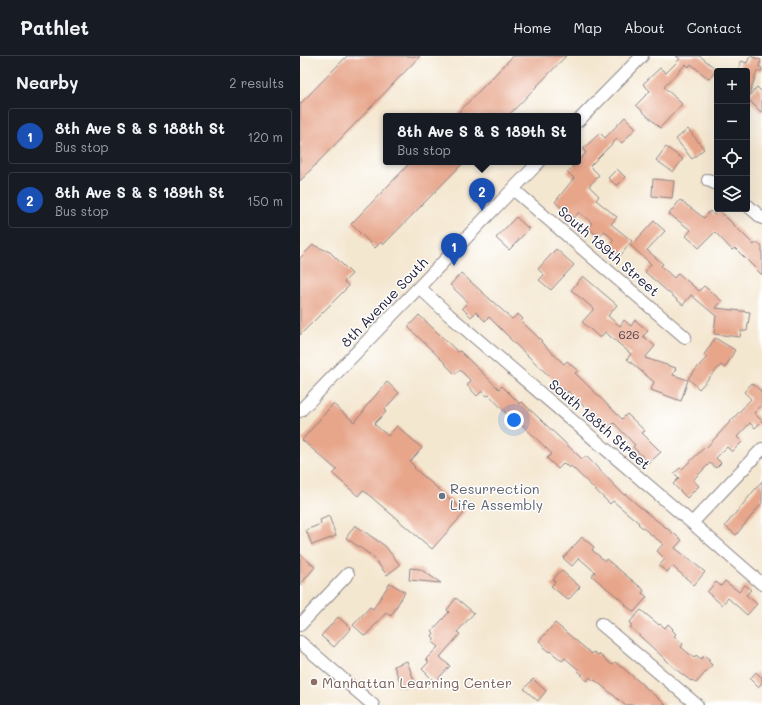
<!DOCTYPE html>
<meta charset="utf-8">
<style>
:root{--surface:#171b24;--page:#20242c;--text:#f1f3f6;--muted:#9ea1a6;--line:#363941;--accent:#d93025}
body{margin:0;font-family:Mali,sans-serif;background:var(--page);color:var(--text)}
.controls{position:absolute;right:12px;top:12px;display:grid;overflow:hidden;border-radius:4px;box-shadow:0 4px 16px #0002}
.controls button{width:36px;height:36px;display:grid;place-items:center;padding:0;border:0;border-bottom:1px solid var(--line);background:var(--surface);color:var(--text);font:20px sans-serif}
.you{position:absolute;left:214px;top:364px;width:14px;height:14px;margin:-10px;border:3px solid #fff;border-radius:50%;background:#1a73e8;box-shadow:0 0 0 6px #1a73e833}
.badge{display:grid;place-items:center;width:26px;height:26px;border-radius:50%;background:var(--accent);color:#fff;font-size:13px;font-weight:700}
.pin{position:absolute;translate:-50% -33px;filter:drop-shadow(0 1px 2px #0008)}
.pin::after{content:'';position:absolute;top:21px;width:14px;height:12px;background:inherit;clip-path:polygon(0 0,100% 0,50% 100%)}
.popup{position:absolute;left:83px;top:57px;width:198px;height:52px;box-sizing:border-box;display:grid;place-content:center;border-radius:4px;background:var(--surface);filter:drop-shadow(0 1px 3px #0005);font-size:13px;white-space:nowrap;color:var(--muted)}
.popup b{font-size:15px;color:var(--text)}
.popup::after{content:'';position:absolute;left:50%;top:100%;margin-left:-8px;border:8px solid transparent;border-top-color:var(--surface)}
.list{margin:0;padding:0;list-style:none}
h2{display:flex;justify-content:space-between;align-items:center;height:52px;margin:0;padding:0 16px;font-size:17px}
h2 small{font-size:13px;font-weight:400;color:var(--muted)}
.list li{display:grid;grid-template-columns:26px 1fr auto;gap:12px;align-items:center;box-sizing:border-box;height:56px;margin:0 8px 8px;padding:0 8px;border:1px solid var(--line);border-radius:4px}
.list b{display:block;font-size:15px;white-space:nowrap}
.list p{margin:0;font-size:13px;white-space:nowrap;color:var(--muted)}
.list em{font-size:13px;font-style:normal;color:var(--muted)}
.icon{flex:none;width:22px;height:22px;fill:none;stroke:currentColor;stroke-width:2;stroke-linecap:round;stroke-linejoin:round}
.map{position:relative;flex:none;width:462px;height:649px;overflow:hidden}
header{display:flex;align-items:center;gap:24px;box-sizing:border-box;height:56px;padding:0 20px;background:var(--surface);border-bottom:1px solid var(--line)}
header strong{font-size:19px}
nav{display:flex;gap:22px;margin-inline-start:auto;font-size:14px}
main{display:flex}
aside{flex:1;background:var(--surface)}
.map>svg:first-child{display:block}
</style>
<header>
<strong>Pathlet</strong>
<nav><a>Home</a><a>Map</a><a>About</a><a>Contact</a></nav>
</header>
<main>
<aside>
<h2>Nearby<small>2 results</small></h2>
<ul class="list">
<li><span class="badge" style="background:#1a4fb4">1</span><div><b>8th Ave S &amp; S 188th St</b><p>Bus stop</p></div><em>120 m</em></li>
<li><span class="badge" style="background:#1a4fb4">2</span><div><b>8th Ave S &amp; S 189th St</b><p>Bus stop</p></div><em>150 m</em></li>
</ul>
</aside>
<div class="map">
<svg width="462" height="649" viewBox="0 0 462 649">
<rect width="100%" height="100%" fill="#fff"/>
<filter id="ink" filterUnits="userSpaceOnUse"><feTurbulence type="fractalNoise" baseFrequency=".025" numOctaves="2"/><feDisplacementMap in="SourceGraphic" scale="8" xChannelSelector="R" yChannelSelector="G"/><feConvolveMatrix kernelMatrix="1 2 1 2 8 2 1 2 1" color-interpolation-filters="sRGB"/></filter>
<filter id="wash" filterUnits="userSpaceOnUse"><feTurbulence type="fractalNoise" baseFrequency=".012" numOctaves="4" result="noise"/><feDisplacementMap in="SourceGraphic" scale="16" xChannelSelector="R" yChannelSelector="G"/><feGaussianBlur stdDeviation="0.9" result="paint"/><feColorMatrix in="noise" values="0 0 0 0 0 0 0 0 0 0 0 0 0 0 0 0 0 1.4 0 .05"/><feComposite in="paint" operator="in"/></filter>
<g filter="url(#wash)">
<rect width="100%" height="100%" fill="#f4e7d0"/>
<g id="blocks">
<path fill="#e7a58a" d="M47 0H120L0 125V48Z
M213 0H266L208 60H155Z
M376 0H400L417 14 409 23 391 8 389 11 386 8 364 31 382 48 360 72 336 49 350 35 343 28 360 12 366 17 380 3Z
M450 0 461 4 459 11 462 12V15H457L449 40 457 31 462 36V57L447 42V15H438L441 5 447 7Z
M325 61 336 72 322 87 317 83 290 110 299 119 289 130 299 140 296 144 317 161 311 168 332 185 320 200 308 190 314 184 304 175 299 181 288 172 292 167 279 156 274 162 255 146 274 122 267 116 286 97 283 93 300 77 305 82Z
M388 73 404 93 392 103 376 83Z
M366 91 383 103 373 116 356 104Z
M111 106H164L83 189 81 186 75 192 51 168Z
M317 113 325 121 317 130 308 122Z
M353 123 374 125 372 142 352 140Z
M380 144 404 162 410 155 414 159 419 154 454 189 457 186 462 191V219L435 192 432 194 415 176 399 192 386 180 391 174 369 158Z
M216 161 229 173 209 194 196 182Z
M354 165 365 175 347 194 363 208 361 210 374 222 378 217 399 235 404 230 422 245 416 252 450 256 447 275H441L440 281 414 278 416 260 391 239 383 249 345 216 351 208 331 190Z
M13 189 30 196 52 218 44 226 49 230 0 279V202Z
M256 193 274 209 251 234 239 224 244 219 238 213Z
M161 217 212 263 218 258 223 263 221 265 242 285 241 286 264 308 267 305 278 315 275 317 322 363 327 358 345 375 342 377 361 396 349 407 333 391 335 389 314 367 308 373 268 335 267 337 209 282H210L189 261 185 265 176 256 171 261 162 252 168 246 150 229Z
M283 220 317 249 308 260 320 270 324 264 331 270 335 264 348 275 343 280 355 290 345 302 376 312 373 319 388 324 381 345 351 334 354 326 327 303 331 298 305 276 300 282 282 266 294 253 271 234Z
M119 259 158 296 160 295 199 333 202 330 220 348 222 346 282 403 286 400 324 439 325 438 347 457 382 484 375 492 405 516 394 529 372 510 367 516 359 510 365 503 357 495 363 488 338 468 339 467 313 445 310 448 271 410 269 412 264 407 258 413 247 402 252 398 209 356 207 358 189 339 187 340 182 335 177 340 167 329 171 325 160 314 155 318 146 309V308L108 271Z
M415 282 435 294 425 312 421 309 399 333 388 322 407 301 404 299Z
M87 326 99 337 84 354 86 356 74 368 88 380 97 370 122 392 110 406 115 411 114 412 165 456 132 493 63 434 58 440 33 418 37 414 2 384 33 348 54 366 65 354 64 353Z
M452 327 462 336V349L454 357 462 365 455 372 450 367 437 381 442 386 432 396 427 391 416 402 421 407 416 412 410 407 393 424 399 430 387 442 373 428 379 422 374 417 380 412 382 413 405 391 406 392 451 343 444 336Z
M462 425V447L436 479 425 470Z
M29 460 36 480 12 489 6 474 21 468 20 464Z
M55 469 85 490 100 509 87 519 72 500 46 482Z
M282 481 294 491 292 494 305 505 306 503 344 534 342 537 347 541 334 556 325 549 326 548 292 520 295 516 279 502 272 510 263 502Z
M0 498 15 511 0 529Z
M110 512 120 513 141 527 109 524Z
M261 514 280 531 268 544 251 530 255 526 253 524Z
M425 525 439 536 445 529 451 534 446 539 457 548 447 559 428 542 422 549 407 536 416 526 421 530Z
M90 527 105 536 91 560 86 557 65 580 53 569 70 551 73 553Z
M156 542 174 557 157 576 160 578 140 601 150 610 135 626 122 613 128 607V605L126 603 138 591 132 586 135 583 132 580 134 577 132 575 149 556 147 554Z
M341 554 359 569 360 568 365 572 368 568 373 573 372 574 376 578 374 580 383 588 381 591 394 602 396 599 401 603 404 599 410 604 408 605 412 609 396 627 392 624 391 625 378 615 330 571 332 569 329 567Z
M38 561 51 572 34 591 21 580Z
M255 567 292 598 294 596 298 599 299 598 312 609 315 606 321 611H322L366 649H325L295 624 294 625 290 621 287 625 281 620 283 619 278 615 279 614 265 602 262 605 250 595 249 596 243 591 244 589 239 585Z
M107 605 115 627 102 632 94 610Z
M456 616 462 622V627L458 631 450 623Z
M233 623 246 635 238 645 224 633Z"/>
</g>
</g>
<g filter="url(#ink)">
<use href="#blocks" fill-opacity="0" stroke="#8b8486" stroke-width="1"/>
<g fill="none" stroke-linecap="round" stroke-linejoin="round">
<g stroke="#8b8486" stroke-width="14">
<path id="minor" d="M278 65 342 0
M408 124 417 128
M213 133 385 281
M447 149 462 162
M119 231 149 259 392 467 462 528
M0 355 239 106
M392 467 462 393
M301 568 397 649
M0 569 48 518
M0 586 73 649"/>
</g>
<use href="#minor" stroke="#fff" stroke-width="12"/>
</g>
</g>
<circle fill="#6b7280" stroke="#fff" stroke-width="1.5" cx="142" cy="440" r="4"/>
<circle fill="#8d6e63" stroke="#fff" stroke-width="1.5" cx="14" cy="626" r="4"/>
<g text-anchor="middle" dominant-baseline="central" stroke-width="3" stroke-linejoin="round" paint-order="stroke">
<g font-size="12" fill="#53434f">
<text x="329" y="278">626</text>
</g>
<g font-size="14" fill="#22223b" stroke="#fff">
<text transform="translate(309 195) rotate(41)">South 189th Street</text>
<text transform="translate(84 246) rotate(-46)">8th Avenue South</text>
<text transform="translate(300 368) rotate(41)">South 188th Street</text>
</g>
<g font-size="14" fill="#5b616d" stroke="#fff" text-anchor="start">
<text x="150" y="432">Resurrection<tspan x="150" dy="16">Life Assembly</tspan></text>
</g>
<g font-size="14" fill="#785e54" stroke="#fff" text-anchor="start">
<text x="22" y="626">Manhattan Learning Center</text>
</g>
</g>
</svg>
<div class="controls">
<button>+</button>
<button>−</button>
<button><svg class="icon" aria-label="locate" viewBox="0 0 24 24"><circle cx="12" cy="12" r="6"/><path d="M12 2v4M12 18v4M2 12h4M18 12h4"/></svg></button>
<button><svg class="icon" aria-label="layers" viewBox="0 0 24 24"><path d="M12 4l9 5-9 5-9-5zM3 14l9 5 9-5"/></svg></button>
</div>
<div class="you"></div>
<div class="pin badge" style="left:154px;top:210px;background:#1a4fb4">1</div>
<div class="pin badge" style="left:182px;top:155px;background:#1a4fb4">2</div>
<div class="popup"><b>8th Ave S &amp; S 189th St</b>Bus stop</div>
</div>
</main>
